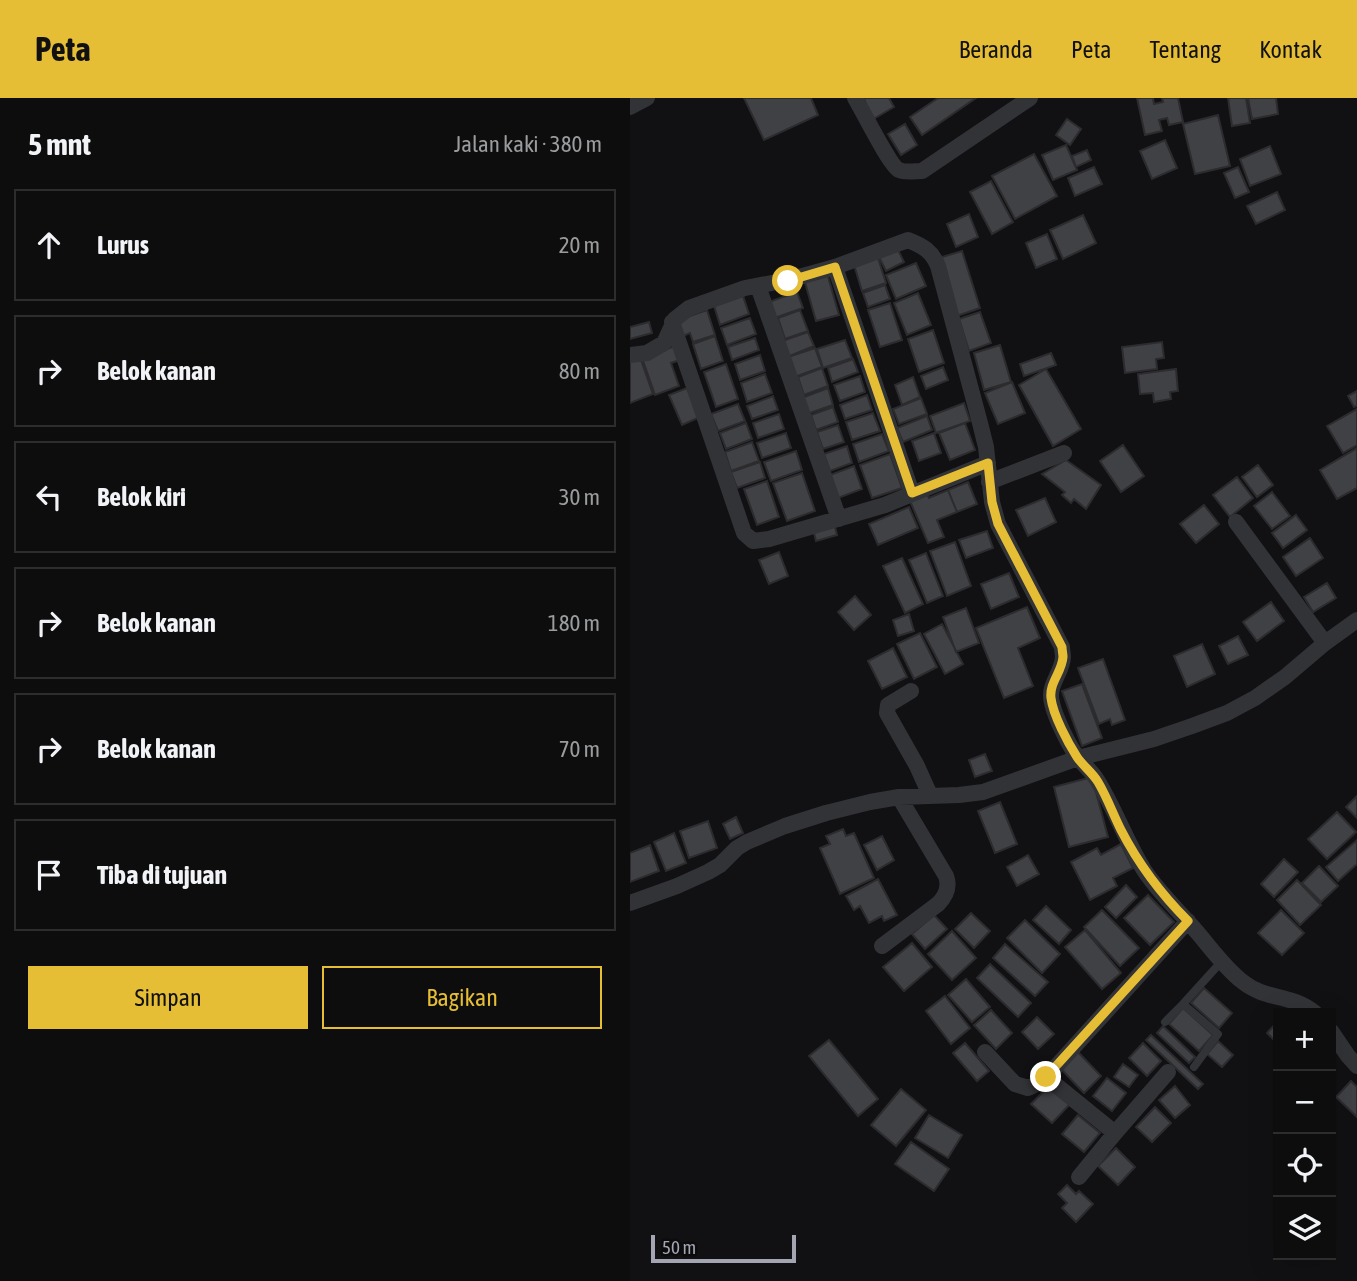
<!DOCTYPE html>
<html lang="id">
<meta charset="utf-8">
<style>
:root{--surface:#0d0d0e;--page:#161617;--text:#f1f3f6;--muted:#9a9c9e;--line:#2d2d2e;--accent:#e6be36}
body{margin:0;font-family:"Asap Condensed",sans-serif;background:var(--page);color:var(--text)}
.controls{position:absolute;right:21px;bottom:21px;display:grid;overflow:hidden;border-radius:0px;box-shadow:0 7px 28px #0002}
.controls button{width:63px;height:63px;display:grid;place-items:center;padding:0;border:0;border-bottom:2px solid var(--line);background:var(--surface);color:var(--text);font:35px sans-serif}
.scale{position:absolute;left:21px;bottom:18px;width:145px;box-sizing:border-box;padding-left:7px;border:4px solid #a3a6b2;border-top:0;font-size:19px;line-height:24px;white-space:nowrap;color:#a3a6b2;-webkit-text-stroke:5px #0c0c0d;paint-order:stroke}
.stop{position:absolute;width:21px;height:21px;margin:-16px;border:5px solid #e6be36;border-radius:50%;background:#fff}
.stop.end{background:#e6be36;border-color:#fff;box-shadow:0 2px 7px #0008}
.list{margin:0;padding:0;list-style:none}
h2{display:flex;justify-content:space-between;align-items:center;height:91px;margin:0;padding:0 28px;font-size:30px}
h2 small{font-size:23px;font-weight:400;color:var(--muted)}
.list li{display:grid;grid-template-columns:46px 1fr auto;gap:21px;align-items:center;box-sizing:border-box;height:112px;margin:0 14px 14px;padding:0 14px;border:2px solid var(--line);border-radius:0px}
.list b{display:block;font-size:26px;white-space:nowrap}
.list em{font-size:23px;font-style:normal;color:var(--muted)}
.actions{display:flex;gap:14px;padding:21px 28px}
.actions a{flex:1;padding:16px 0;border:2px solid var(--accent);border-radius:0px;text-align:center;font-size:24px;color:var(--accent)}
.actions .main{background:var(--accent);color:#111}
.icon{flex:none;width:38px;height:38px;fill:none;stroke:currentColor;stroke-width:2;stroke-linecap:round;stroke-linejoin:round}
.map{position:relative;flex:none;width:727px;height:1183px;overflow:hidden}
header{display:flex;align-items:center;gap:42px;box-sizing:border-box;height:98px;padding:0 35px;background:var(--accent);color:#111}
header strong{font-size:33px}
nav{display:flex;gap:38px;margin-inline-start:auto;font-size:24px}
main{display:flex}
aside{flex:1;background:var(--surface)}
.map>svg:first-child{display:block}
</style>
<header>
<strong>Peta</strong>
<nav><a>Beranda</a><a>Peta</a><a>Tentang</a><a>Kontak</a></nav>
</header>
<main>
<aside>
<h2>5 mnt<small>Jalan kaki · 380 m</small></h2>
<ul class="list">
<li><svg class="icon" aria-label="ahead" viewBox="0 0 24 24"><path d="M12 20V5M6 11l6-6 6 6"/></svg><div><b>Lurus</b></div><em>20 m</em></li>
<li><svg class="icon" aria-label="right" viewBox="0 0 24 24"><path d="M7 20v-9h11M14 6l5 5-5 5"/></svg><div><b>Belok kanan</b></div><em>80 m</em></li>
<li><svg class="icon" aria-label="left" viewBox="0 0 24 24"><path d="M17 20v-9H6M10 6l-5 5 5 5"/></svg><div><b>Belok kiri</b></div><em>30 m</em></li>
<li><svg class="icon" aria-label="right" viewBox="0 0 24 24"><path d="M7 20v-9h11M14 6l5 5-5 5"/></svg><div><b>Belok kanan</b></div><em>180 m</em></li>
<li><svg class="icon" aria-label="right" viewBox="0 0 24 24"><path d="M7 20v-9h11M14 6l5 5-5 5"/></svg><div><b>Belok kanan</b></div><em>70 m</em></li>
<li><svg class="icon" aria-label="arrive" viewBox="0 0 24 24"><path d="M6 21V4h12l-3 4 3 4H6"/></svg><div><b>Tiba di tujuan</b></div></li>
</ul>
<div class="actions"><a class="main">Simpan</a><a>Bagikan</a></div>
</aside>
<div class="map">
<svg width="727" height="1183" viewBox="0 0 727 1183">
<rect width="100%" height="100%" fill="#111113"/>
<path fill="#404145" stroke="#2c2b2e" stroke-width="2" d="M114 0H181L188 17 134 42Z
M234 0H259L264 9 240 23Z
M308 0H346L292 37 280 19Z
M507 0H523L524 6 533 4 532 0H548L553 24 539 27 537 20 529 22 532 33 515 37Z
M598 0H616L620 25 602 28Z
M618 0H646L648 16 622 21Z
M588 17 600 68 565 76 553 26Z
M437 21 451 31 440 47 426 37Z
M275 26 287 47 271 57 258 36Z
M535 42 547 70 522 81 510 53Z
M436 47 447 72 423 82 412 57Z
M640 48 651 76 620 88 610 61Z
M457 52 461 62 446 69 442 58Z
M404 56 427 98 385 121 362 78Z
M464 69 472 86 445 98 438 80Z
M608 69 619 94 605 100 594 75Z
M361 83 383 124 362 136 340 94Z
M647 94 655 112 626 126 617 108Z
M339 116 348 139 326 149 317 126Z
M453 117 466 145 433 161 420 132Z
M417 136 427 161 406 170 396 145Z
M267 150 274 164 256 173 249 159Z
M332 153 350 210 327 218 309 160Z
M248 160 256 185 232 193 224 167Z
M286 165 296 188 266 201 256 177Z
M197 175 209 217 186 223 174 181Z
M163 186 164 191 151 196 149 190Z
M255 187 260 201 238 209 233 195Z
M167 194 173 210 142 221 136 205Z
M288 195 301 227 277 237 264 205Z
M113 198 119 216 90 227 84 208Z
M260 205 272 242 250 249 238 212Z
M77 212 85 237 63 244 60 235 53 238 48 222Z
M170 212 178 233 155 241 148 220Z
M350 214 361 245 339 253 329 221Z
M120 220 126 236 97 247 91 230Z
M19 224 22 235 0 241V229Z
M303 232 314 265 289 274 278 241Z
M178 234 184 248 155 260 149 244Z
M85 238 93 263 71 271 63 246Z
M125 240 129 252 102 262 98 249Z
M215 242 222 260 193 270 187 251Z
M532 244 534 260 526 261 527 271 495 275 492 249Z
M370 247 381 284 354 292 344 255Z
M45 248 50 262 41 265 49 288 25 297 12 260Z
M185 250 192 269 162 280 155 260Z
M421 255 426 267 394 278 390 266Z
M130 257 135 273 110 282 105 266Z
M10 259 23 296 0 305V263Z
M223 261 228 274 202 284 198 270Z
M96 266 108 301 86 309 74 274Z
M313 269 318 282 296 291 291 278Z
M192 270 198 288 174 297 168 279Z
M416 271 451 331 423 348 389 287Z
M546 271 548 293 540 294 541 301 524 304 523 295 510 296 508 276Z
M135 276 142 295 117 304 111 285Z
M230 278 235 294 210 303 204 287Z
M283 279 290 299 272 307 265 287Z
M382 284 395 315 368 326 355 295Z
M57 290 70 319 52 327 39 297Z
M198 290 203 307 174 317 169 301Z
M727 293V308L724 309 718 298Z
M237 297 242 312 215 321 210 307Z
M143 298 148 312 122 321 117 308Z
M291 300 297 316 269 326 263 311Z
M334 305 340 323 306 335 300 318Z
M108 306 115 323 88 333 81 316Z
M203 309 208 324 186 332 181 317Z
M727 311V347L713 355 697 328Z
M243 315 250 333 222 342 216 324Z
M149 316 154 331 128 340 123 325Z
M297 318 302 332 273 344 267 330Z
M116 325 122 341 96 351 90 335Z
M335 325 345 352 320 362 309 335Z
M208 327 214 344 193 351 187 334Z
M156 335 161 350 132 360 127 345Z
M304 335 311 355 289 363 282 343Z
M252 336 259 353 229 364 223 346Z
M122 344 129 363 101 373 95 354Z
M493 347 514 378 491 394 470 363Z
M217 348 222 365 200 373 194 356Z
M727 350V390L707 401 690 372Z
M166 353 172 372 141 383 134 364Z
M260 356 272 390 242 400 230 367Z
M436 362 471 387 456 411 444 401 441 405 432 397 435 394 412 376Z
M130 364 135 380 107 390 101 374Z
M628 367 643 387 627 399 612 379Z
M224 368 232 391 208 400 200 377Z
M172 375 185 413 157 423 143 385Z
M607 379 623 400 600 419 583 397Z
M137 383 149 419 127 427 114 391Z
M338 384 347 406 327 414 318 392Z
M318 392 327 414 307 422 314 439 298 445 280 403 297 396 299 400Z
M642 394 660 418 642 431 624 408Z
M415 400 426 424 398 438 386 412Z
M574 407 589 426 566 445 550 426Z
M279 409 288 430 248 447 239 426Z
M666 417 677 432 653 450 642 435Z
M204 425 207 437 186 443 183 431Z
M357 433 363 450 336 460 329 442Z
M680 440 693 460 666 478 653 459Z
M325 444 341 488 317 498 300 453Z
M149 454 158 478 139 486 129 462Z
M296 455 313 498 297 505 279 462Z
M272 460 293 506 275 515 253 468Z
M379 475 389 499 361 511 351 486Z
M697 485 706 500 683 514 674 499Z
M225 498 241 517 224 532 208 514Z
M641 504 654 523 627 543 613 524Z
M397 509 410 540 388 550 403 588 374 600 346 530Z
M336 510 349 545 326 554 313 519Z
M279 516 284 533 268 538 263 522Z
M312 526 333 566 315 576 294 536Z
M290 535 307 569 284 581 267 546Z
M608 538 618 557 598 566 589 548Z
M572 546 585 576 557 589 544 558Z
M263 550 277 579 252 591 238 563Z
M473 561 495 622 482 627 480 621 469 626 448 570Z
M452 586 472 640 452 648 432 593Z
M355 656 362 673 345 679 339 662Z
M462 679 478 739 439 749 424 689Z
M727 698V720L716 709Z
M370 704 387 746 365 755 348 713Z
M707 714 726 734 697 761 678 741Z
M106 719 113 735 100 741 93 726Z
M78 723 87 750 59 760 50 733Z
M213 731 216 738 224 735 244 780 210 796 190 750 200 746 196 738Z
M44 735 56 765 36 773 24 744Z
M252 738 264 762 247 772 234 747Z
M727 742V766L708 783 696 769Z
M491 746 503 770 483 780 487 788 460 802 441 764 467 750 471 757Z
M20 747 29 773 0 784V755Z
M398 757 409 776 387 788 377 769Z
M654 761 668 774 644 799 631 786Z
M689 768 708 788 691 804 672 785Z
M248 781 267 817 254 823 252 818 239 825 230 808 224 812 216 798Z
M667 782 691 807 670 827 647 802Z
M496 787 507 799 486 820 475 809Z
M518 797 544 824 520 847 494 820Z
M416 808 441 832 429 846 403 822Z
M472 812 509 850 490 868 454 829Z
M651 812 674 835 652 857 628 835Z
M341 815 360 833 344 850 325 831Z
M304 817 317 831 295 851 282 836Z
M395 822 430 856 412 875 377 840Z
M455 832 491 875 472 891 435 849Z
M322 833 346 860 322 882 298 856Z
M282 845 302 869 274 893 253 869Z
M375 846 418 884 405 898 363 860Z
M360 866 401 905 388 919 347 880Z
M336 881 360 909 342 924 318 897Z
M574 890 602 915 589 930 561 905Z
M315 898 340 930 321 946 296 913Z
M553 910 583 937 569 953 539 926Z
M361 912 382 935 366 951 344 927Z
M407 919 424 936 408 951 392 934Z
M648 923V946L637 935Z
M533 928 565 959 559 965 527 935Z
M521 937 573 986 568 991 516 942Z
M199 942 248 1001 228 1018 179 958Z
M588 943 603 957 592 969 577 956Z
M335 945 359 973 347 983 323 955Z
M513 945 531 963 517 978 499 960Z
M447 953 471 978 454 995 430 970Z
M493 966 508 977 499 989 484 979Z
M477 980 496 995 482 1013 463 998Z
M721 983 727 989V1019L706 999Z
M420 987 440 1006 422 1025 401 1006Z
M545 988 560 1007 545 1020 529 1002Z
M271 991 296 1012 266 1048 241 1027Z
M525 1009 541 1025 522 1044 506 1029Z
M299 1017 332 1037 318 1060 285 1040Z
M448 1017 470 1035 454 1054 432 1036Z
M281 1044 319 1071 304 1093 265 1066Z
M486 1050 505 1069 488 1087 468 1068Z
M437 1087 446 1096 449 1093 463 1106 446 1124 432 1110 437 1105 428 1096Z"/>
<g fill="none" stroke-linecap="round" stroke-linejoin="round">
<path stroke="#323337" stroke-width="8" d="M553 906 592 863
M535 924 553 906 588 936 564 969"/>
<path stroke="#323337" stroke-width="16" d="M225 0C233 13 260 68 269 72 276 75 285 73 292 73L400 0
M0 9 17 0
M205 169 282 395
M128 188 209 421
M42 224 114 435 123 443 139 441 255 407 358 365
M0 257 17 255 34 245 45 221 59 210 115 190 158 182 205 169 278 142C293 148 302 153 308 168L350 325 356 349 362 404 368 426 432 549C432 552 433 556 433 559 432 576 417 587 422 605 425 619 440 651 450 662 456 669 462 674 467 682 485 711 496 743 514 772 527 792 544 808 559 825 577 844 592 868 613 884 637 903 660 895 685 915
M359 384 434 355
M606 424 695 545
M281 593 258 607 257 615 287 668 300 697
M0 805 47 788 78 774 90 767 107 750 117 744 155 728 196 715 240 704 269 699 329 697 353 694 448 660 524 641 562 628 597 615 625 600 655 579 695 545 727 522
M252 848 308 806C316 798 320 789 316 778L269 699
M701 933 718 958 727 968
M355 954 385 986 398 990 413 983 558 823
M416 979 485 1035 449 1079
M485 1035 538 974"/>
</g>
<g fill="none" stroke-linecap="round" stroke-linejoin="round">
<path stroke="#e6be36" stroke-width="9" d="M158 183 205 169 282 395 358 365 362 404 368 426 432 549C432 552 433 556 433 559 432 574 419 585 421 600 423 617 438 645 447 659 453 668 462 674 468 684 477 699 483 716 491 732 509 767 531 796 558 823L416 979"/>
</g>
</svg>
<div class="controls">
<button>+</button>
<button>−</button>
<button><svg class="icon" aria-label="locate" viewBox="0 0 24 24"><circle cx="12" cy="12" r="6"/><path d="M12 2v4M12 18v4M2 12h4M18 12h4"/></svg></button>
<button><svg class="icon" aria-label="layers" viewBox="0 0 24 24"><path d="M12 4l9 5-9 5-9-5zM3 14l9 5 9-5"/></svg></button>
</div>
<div class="scale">50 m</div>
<div class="stop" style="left:158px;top:183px"></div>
<div class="stop end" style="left:416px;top:979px"></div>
</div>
</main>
